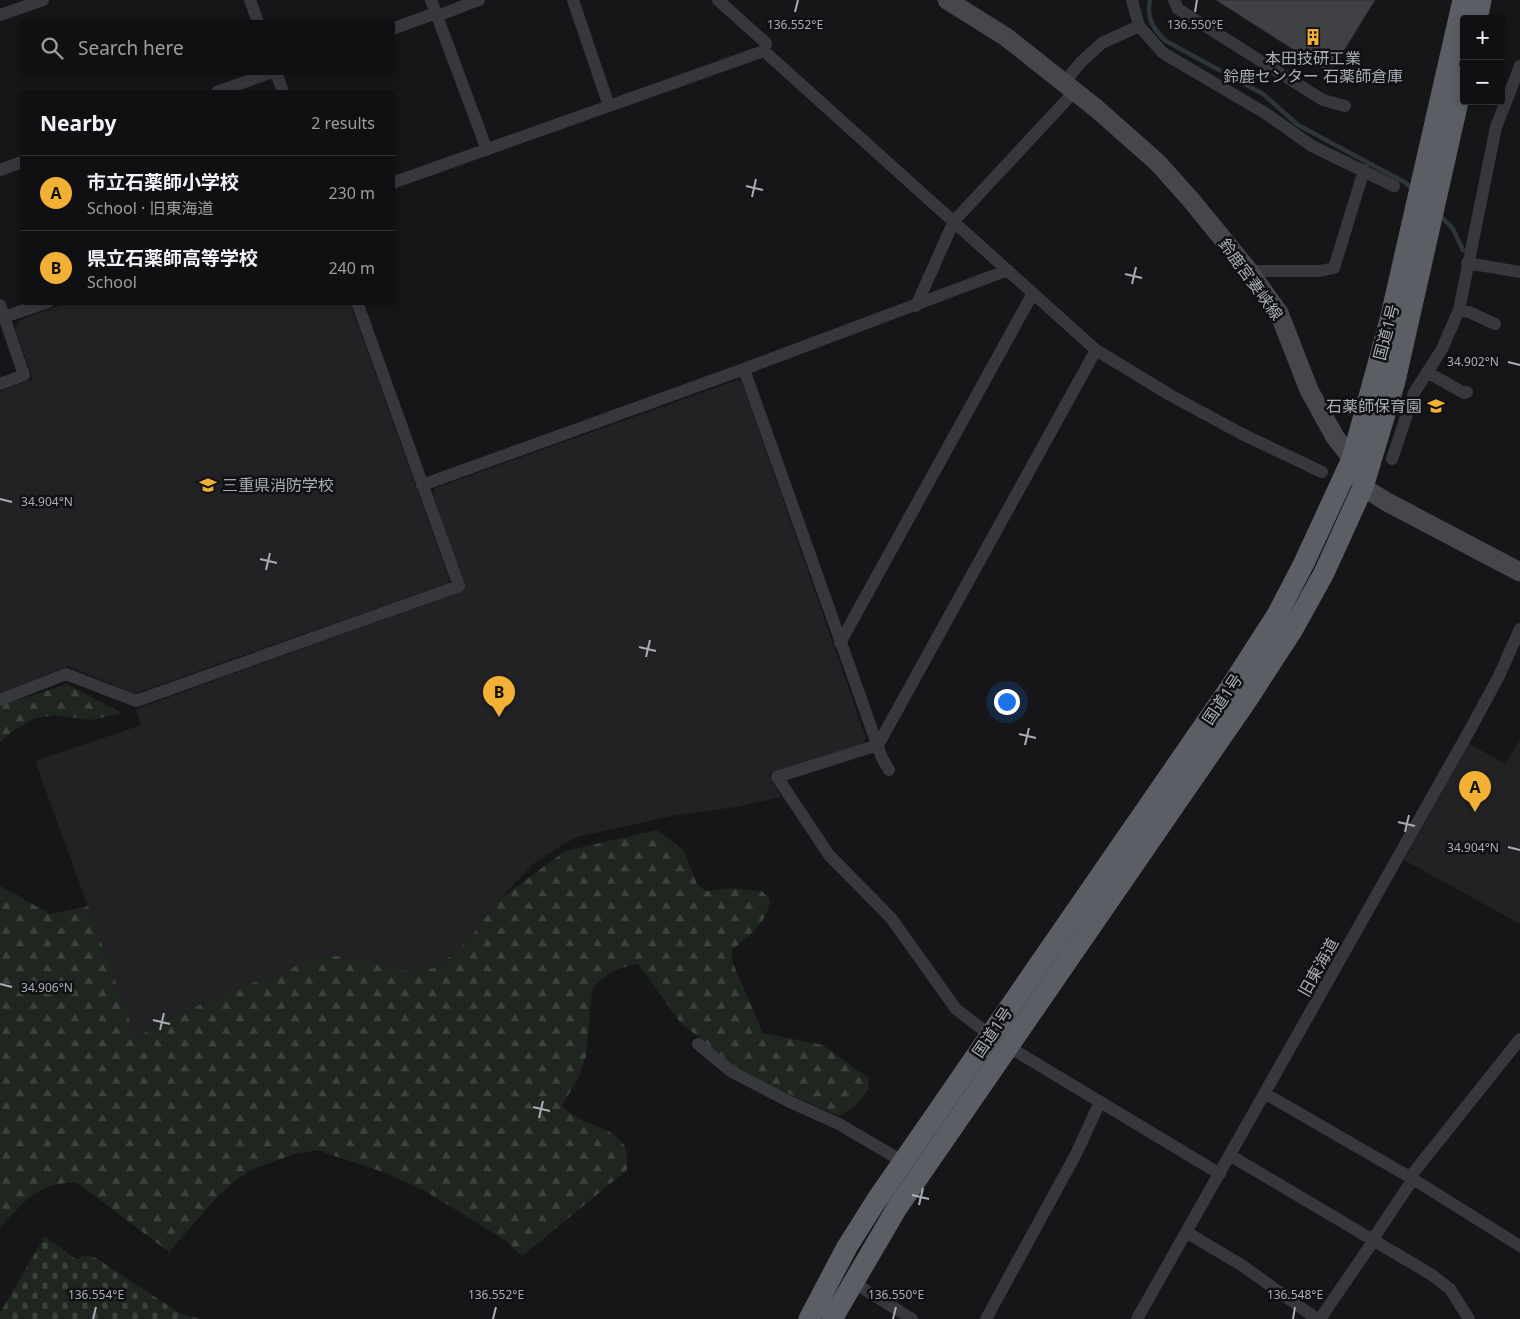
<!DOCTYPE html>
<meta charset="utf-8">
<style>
:root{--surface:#101012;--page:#1e1e20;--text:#f1f3f6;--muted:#9c9d9f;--line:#303032;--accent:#f2b134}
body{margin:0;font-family:"Noto Sans","Noto Sans JP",sans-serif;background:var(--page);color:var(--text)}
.controls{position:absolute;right:15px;top:15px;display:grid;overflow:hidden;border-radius:5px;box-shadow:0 2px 8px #0003}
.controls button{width:45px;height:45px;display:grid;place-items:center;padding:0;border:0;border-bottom:1px solid var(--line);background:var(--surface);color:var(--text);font:25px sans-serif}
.you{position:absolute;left:1006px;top:701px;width:18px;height:18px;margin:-12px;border:4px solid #fff;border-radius:50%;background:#1a73e8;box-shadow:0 0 0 8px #1a73e833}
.badge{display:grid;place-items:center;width:32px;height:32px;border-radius:50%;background:var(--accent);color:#111;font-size:16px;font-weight:700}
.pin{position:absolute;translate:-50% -41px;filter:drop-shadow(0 1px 2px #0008)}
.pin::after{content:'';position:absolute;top:26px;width:18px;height:15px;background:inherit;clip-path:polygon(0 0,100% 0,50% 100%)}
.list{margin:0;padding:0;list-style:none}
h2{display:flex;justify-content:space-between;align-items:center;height:65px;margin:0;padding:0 20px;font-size:21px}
h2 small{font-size:16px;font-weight:400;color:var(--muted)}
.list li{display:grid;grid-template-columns:32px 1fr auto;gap:15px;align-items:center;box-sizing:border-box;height:75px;padding:0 20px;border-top:1px solid var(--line)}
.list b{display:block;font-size:19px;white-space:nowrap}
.list p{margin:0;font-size:16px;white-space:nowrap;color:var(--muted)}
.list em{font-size:16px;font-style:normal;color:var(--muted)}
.icon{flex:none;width:28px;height:28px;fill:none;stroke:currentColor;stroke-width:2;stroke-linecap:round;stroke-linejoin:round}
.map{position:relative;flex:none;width:1520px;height:1319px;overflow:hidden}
.search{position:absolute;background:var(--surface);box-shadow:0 2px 8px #0003;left:20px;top:20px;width:375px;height:55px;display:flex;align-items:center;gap:12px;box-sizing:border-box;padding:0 18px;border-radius:5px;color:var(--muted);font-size:19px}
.panel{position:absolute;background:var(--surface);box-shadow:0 2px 8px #0003;left:20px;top:90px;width:375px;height:215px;border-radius:5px}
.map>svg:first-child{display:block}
</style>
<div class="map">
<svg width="1520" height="1319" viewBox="0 0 1520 1319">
<defs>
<pattern id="forest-firs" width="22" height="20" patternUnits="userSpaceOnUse" patternTransform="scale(1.25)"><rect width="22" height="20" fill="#1e261f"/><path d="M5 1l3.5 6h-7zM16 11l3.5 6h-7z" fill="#3c433d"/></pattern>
<pattern id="cemetery-stones" width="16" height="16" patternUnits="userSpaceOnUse" patternTransform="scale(1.25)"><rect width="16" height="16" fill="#1e261f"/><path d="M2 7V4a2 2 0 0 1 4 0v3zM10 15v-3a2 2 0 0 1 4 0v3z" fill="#3c433d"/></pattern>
</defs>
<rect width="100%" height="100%" fill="#161618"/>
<path fill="#222225" d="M69 302 350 303 449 578 448 583 134 694 68 666 0 694V391L33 379 15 328 20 320Z
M737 380 742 382 866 738 862 744 769 775 781 797 736 807 676 815 577 837 564 844 533 864 500 899 468 940 439 966 427 970 403 971 385 969 274 976 231 990 161 1023 136 1039 35 761 141 725 136 709 465 590 433 494 435 488Z
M1520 740V924L1404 860 1469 743 1505 764Z"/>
<path fill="url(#forest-firs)" d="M67 684 122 713 91 720 54 715 33 719 13 731 0 742V706Z
M657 830 684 851 697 884 706 891 728 888 762 891 770 900C767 923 749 936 732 950V961L763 1033 823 1045 868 1078 869 1089 854 1107 838 1116 744 1074 680 1022 638 964C621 966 600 976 592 990L586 1056 579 1077 562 1105C578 1126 611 1123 625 1147 628 1153 627 1164 627 1170L522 1256 506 1241 427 1192 383 1172 317 1150 295 1154 253 1169 235 1181 218 1196 169 1252 76 1182C34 1185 28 1199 0 1227V886L50 914 88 906 136 1038 161 1023 231 990 274 976 316 957 340 956 403 971 427 970 439 966 468 940 500 899 565 851Z"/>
<path fill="url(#cemetery-stones)" d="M45 1236 77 1260 83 1255 96 1258 181 1314 200 1319H0V1313Z"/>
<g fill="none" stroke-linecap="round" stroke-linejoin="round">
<path stroke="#2c353c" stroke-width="4.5" d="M1150 0C1146 18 1153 29 1166 41L1263 94 1298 125 1406 183 1413 190
M1439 214 1453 229 1463 250"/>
</g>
<path fill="#404145" stroke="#303034" d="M1216 0H1375L1330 73Z"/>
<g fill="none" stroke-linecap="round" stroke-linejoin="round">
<path stroke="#37383d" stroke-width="12" d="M250 0 258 22
M431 0 487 150
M573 0 609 106
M718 0 766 43 764 51
M1132 0 1139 26 1163 53 1265 113 1312 146 1394 186
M1174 0 1178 9 1323 100 1345 106
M0 15 43 0
M437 16 479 0
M392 29 436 13
M764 51 1096 350 1170 395 1242 434 1322 472
M276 72 283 92
M1064 83 1081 62 1102 43 1139 26
M217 92 272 72
M0 170 22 162
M392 183 764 51
M1467 263 1520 272
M1249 271H1320L1334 268 1364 170
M0 305 24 375 0 384
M916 306 954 221 1075 91
M1459 310 1469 312 1495 324
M4 317 48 302
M744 369 882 758 889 770
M1427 372 1464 393 1467 392
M1392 459 1414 393 1442 349 1459 310 1496 127 1520 66
M422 485 744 369 1008 270
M840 643 1033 293
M0 700 66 674 136 701 459 586 357 302
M990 1035 956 1009 891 918 829 855 777 777 878 745 1096 350
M698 1044 732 1072 790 1102 839 1124 895 1157
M1009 1047 1220 1174
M1266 1094 1413 1179 1520 1246
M1231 1156 1432 1275 1450 1289 1469 1319
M1410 1177 1520 1039
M1186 1232 1243 1266 1317 1319
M1373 1239 1413 1179
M864 1289 912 1319
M986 1319 1076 1154 1100 1102
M1137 1319 1472 726 1499 676 1520 629
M1320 1319 1374 1240"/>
<path stroke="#45474d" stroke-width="19" d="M947 0 1006 37 1097 109 1158 163 1191 200 1249 271 1279 313 1309 390 1335 437 1352 459 1363 487 1387 502 1520 572"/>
<path stroke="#5b5e65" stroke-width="21" d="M1477 19 1481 0
M809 1319 847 1247 876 1201 1232 685 1277 615 1304 563 1352 459 1390 320 1463 0
M832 1319 897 1208 1247 700 1293 629 1324 573 1363 487 1395 381 1464 75"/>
</g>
<path fill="none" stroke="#a8adb8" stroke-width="2" d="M795 12 798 0M1195 12 1197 0M746 186 763 190M752 197 756 179M1125 274 1142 278M1132 284 1136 267M1508 362 1520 365M0 499 12 502M260 559 277 563M266 570 270 553M639 647 656 651M646 657 650 640M1019 734 1036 738M1025 745 1029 728M1398 822 1415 826M1405 832 1409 815M1508 847 1520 850M0 984 12 987M153 1020 170 1024M160 1030 164 1013M533 1107 550 1111M539 1118 543 1101M912 1195 929 1199M919 1205 923 1188M93 1319 96 1307M493 1319 496 1307M893 1319 896 1307M1293 1319 1295 1307"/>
<defs>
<g id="building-bare" transform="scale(1.35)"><path d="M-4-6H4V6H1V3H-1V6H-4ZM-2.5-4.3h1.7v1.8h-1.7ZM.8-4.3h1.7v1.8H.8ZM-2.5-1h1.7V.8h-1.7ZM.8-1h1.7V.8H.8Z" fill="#f2b134" stroke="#111113" stroke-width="2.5" paint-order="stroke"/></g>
<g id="school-bare" transform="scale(1.35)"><path d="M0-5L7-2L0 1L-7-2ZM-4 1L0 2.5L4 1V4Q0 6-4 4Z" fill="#f2b134" stroke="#111113" stroke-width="2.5" paint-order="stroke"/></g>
</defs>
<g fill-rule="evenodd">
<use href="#building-bare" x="1313" y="37"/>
<use href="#school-bare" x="1436" y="406"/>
<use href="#school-bare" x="208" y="485"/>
</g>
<g text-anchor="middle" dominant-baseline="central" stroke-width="5" stroke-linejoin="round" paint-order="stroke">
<g font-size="16" fill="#a8adb8" stroke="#111113">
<text x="1313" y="58">本田技研工業<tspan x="1313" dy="18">鈴鹿センター 石薬師倉庫</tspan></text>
<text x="1422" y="406" text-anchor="end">石薬師保育園</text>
<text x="222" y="485" text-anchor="start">三重県消防学校</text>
</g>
<g font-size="16" fill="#a8adb8" stroke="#111113">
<text transform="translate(1251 279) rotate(54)">鈴鹿宮妻峡線</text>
<text transform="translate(1386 332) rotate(-75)">国道1号</text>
<text transform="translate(1222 699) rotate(-56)">国道1号</text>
<text transform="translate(1318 967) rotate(-61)">旧東海道</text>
<text transform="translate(992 1032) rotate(-56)">国道1号</text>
</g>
</g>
<g font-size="12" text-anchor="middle" fill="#a8adb8" stroke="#111113" stroke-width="5" stroke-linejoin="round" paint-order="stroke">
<text x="795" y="29">136.552°E</text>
<text x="1195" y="29">136.550°E</text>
<text x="1473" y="366">34.902°N</text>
<text x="47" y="506">34.904°N</text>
<text x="1473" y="852">34.904°N</text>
<text x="47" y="992">34.906°N</text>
<text x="96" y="1299">136.554°E</text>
<text x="496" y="1299">136.552°E</text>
<text x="896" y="1299">136.550°E</text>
<text x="1295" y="1299">136.548°E</text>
</g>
</svg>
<div class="controls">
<button>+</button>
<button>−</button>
</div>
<div class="you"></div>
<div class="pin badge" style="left:1475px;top:812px">A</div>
<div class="pin badge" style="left:499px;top:717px">B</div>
<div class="search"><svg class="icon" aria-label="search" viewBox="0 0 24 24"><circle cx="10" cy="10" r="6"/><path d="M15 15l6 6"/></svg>Search here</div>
<section class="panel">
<h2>Nearby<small>2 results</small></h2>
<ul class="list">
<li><span class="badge">A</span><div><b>市立石薬師小学校</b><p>School · 旧東海道</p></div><em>230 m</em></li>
<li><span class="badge">B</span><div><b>県立石薬師高等学校</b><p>School</p></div><em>240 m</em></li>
</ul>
</section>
</div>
